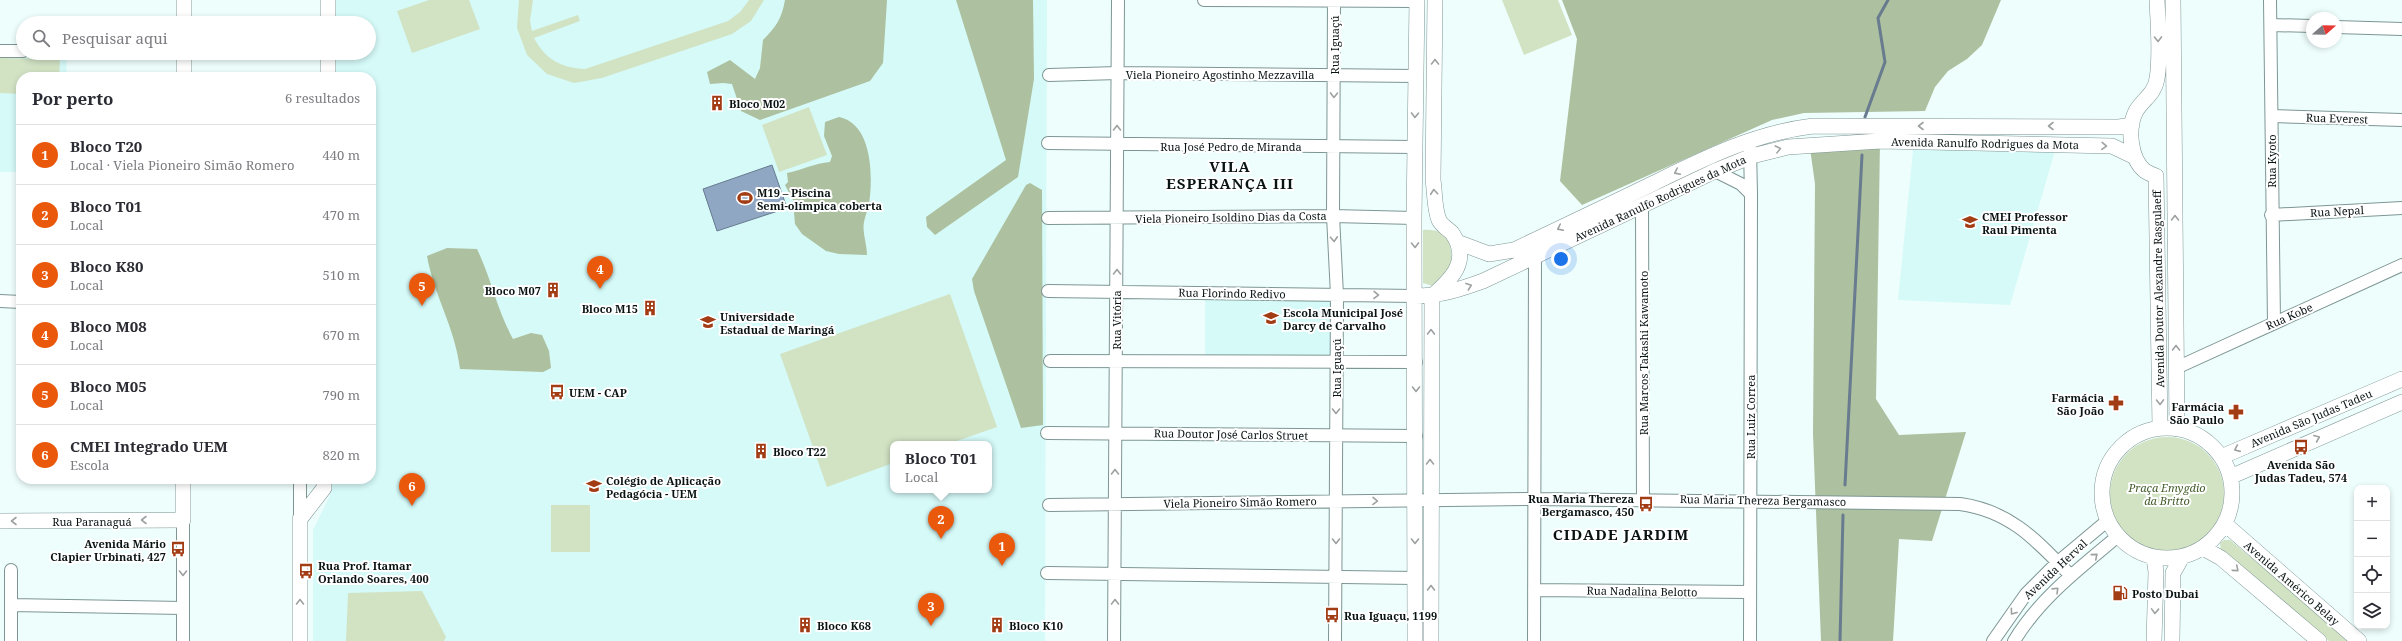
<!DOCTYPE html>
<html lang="pt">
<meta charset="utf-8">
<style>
:root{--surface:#fff;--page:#f2f2f3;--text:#2b2b33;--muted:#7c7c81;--line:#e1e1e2;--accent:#ea580c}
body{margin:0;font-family:"Noto Serif",serif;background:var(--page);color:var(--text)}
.controls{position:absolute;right:12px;bottom:12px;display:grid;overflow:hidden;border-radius:8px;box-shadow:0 2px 6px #0003}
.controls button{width:36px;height:36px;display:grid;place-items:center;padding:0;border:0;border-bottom:1px solid var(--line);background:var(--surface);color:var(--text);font:20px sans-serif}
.compass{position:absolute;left:2306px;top:12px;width:36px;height:36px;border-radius:50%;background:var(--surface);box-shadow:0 2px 6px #0003;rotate:70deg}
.you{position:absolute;left:1561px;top:259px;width:14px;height:14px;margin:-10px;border:3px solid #fff;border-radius:50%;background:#1a73e8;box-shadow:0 0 0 6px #1a73e833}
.badge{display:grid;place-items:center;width:26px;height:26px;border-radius:50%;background:var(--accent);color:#fff;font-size:13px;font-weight:700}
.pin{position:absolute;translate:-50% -33px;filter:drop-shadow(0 1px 2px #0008)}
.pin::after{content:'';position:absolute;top:21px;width:14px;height:12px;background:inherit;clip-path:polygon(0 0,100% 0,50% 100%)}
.popup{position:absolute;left:890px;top:441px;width:102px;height:52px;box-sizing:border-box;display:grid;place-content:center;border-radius:8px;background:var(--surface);filter:drop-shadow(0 1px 3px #0005);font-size:13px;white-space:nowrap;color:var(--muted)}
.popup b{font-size:15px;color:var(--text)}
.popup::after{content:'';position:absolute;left:50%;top:100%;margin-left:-8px;border:8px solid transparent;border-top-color:var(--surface)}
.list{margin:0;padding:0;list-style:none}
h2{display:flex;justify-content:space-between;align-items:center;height:52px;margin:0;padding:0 16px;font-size:17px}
h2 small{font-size:13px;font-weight:400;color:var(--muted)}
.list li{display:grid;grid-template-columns:26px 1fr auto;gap:12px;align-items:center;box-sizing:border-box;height:60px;padding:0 16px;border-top:1px solid var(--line)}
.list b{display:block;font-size:15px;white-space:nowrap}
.list p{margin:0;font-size:13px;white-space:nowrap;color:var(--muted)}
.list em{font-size:13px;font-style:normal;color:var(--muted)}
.icon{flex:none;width:22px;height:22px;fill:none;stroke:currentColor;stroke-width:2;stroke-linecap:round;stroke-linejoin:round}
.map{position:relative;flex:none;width:2402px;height:641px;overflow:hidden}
.search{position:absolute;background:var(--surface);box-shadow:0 2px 6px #0003;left:16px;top:16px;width:360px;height:44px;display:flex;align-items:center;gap:10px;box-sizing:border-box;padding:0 14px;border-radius:22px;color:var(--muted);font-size:15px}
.panel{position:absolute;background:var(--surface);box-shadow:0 2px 6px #0003;left:16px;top:72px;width:360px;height:412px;border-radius:16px}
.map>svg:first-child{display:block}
</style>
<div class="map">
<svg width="2402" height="641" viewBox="0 0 2402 641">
<rect width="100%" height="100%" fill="#eefefd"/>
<path fill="#d5faf8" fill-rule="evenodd" d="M335 0H1047L1045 641H313V530L332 491V479H371V77H335V53H369V23H335ZM893 444H989V490H893Z
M0 52 67 53 66 77H21V172H0Z
M1914 141 2057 144 2010 305 1898 300Z
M1205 293 1337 295 1336 361 1205 360Z"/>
<path fill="#d2e3c4" d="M429 0H469L480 29 412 53 397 11Z
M519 0H533L530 21 532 31 578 15 580 21 534 38C545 59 561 68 585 69L728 21 740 12 749 0H764L751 21 732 34 602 78 574 83 547 74 527 55 517 28Z
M1502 0H1558L1572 35 1524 55Z
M0 58 60 59 59 77H21V94L0 93Z
M809 107 827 155 779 172 762 125Z
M1423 230C1450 228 1452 246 1452 268L1433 286 1423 283Z
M950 294 997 427 948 444H893V463L827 487 780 354Z
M2110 494a57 57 0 1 1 114 0a57 57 0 1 1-114 0Z
M551 505H590V552H551Z
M2224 540H2230L2351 641H2329L2221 551 2220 543Z
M422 591 446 637 444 641H346L348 593Z"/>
<path fill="#adc09f" d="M785 0H887L883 63 870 81 760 120 741 111 732 84 723 83 710 84 707 72 730 60 755 79 760 68 763 40C776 27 782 18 785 0Z
M956 0H1033L1034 79 1018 177 935 235 927 227 926 217 1006 160Z
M1562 0H2001L1982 45 1967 59 1948 71 1935 87 1925 111 1804 113 1772 120 1582 205 1560 181 1577 39Z
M839 117C873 124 873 177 869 204 868 210 865 216 864 222 862 232 867 244 867 255L839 254 826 251 802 234 795 224 793 200 785 185 788 182 787 173C802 170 815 163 830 162L832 156 824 136 825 122Z
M1809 141H1880L1876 399 1899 435 1966 432 1932 541 1899 539 1893 641H1821L1813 434 1815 184Z
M1030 183 1042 190 1043 425 1021 428 974 291 972 279 1026 185Z
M447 248 477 249C491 278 497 310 513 339L531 333 542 335 549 351 551 368 543 372 460 369C455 327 434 296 427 256Z"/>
<path fill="#90a7c4" stroke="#687b8f" d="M772 165 787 208 717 231 703 189Z"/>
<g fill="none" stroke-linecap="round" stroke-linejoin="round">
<path stroke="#687b8f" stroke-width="3" d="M1865 117 1885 62 1878 18 1888 0
M1845 485 1862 155
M1840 641 1843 515"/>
<g stroke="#7d9694" stroke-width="14">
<path id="minor" d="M1204 0 1417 1
M1334 0 1333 216 1337 295 1335 641
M2270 0 2274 323
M2271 25 2312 26
M2336 27 2402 29
M0 51H23
M1049 75 1118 73 1416 76
M2272 116 2402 120
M1048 143 1415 147
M1715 171 1741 184 1751 194 1750 149
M1642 206 1643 499
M2271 215 2402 208
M1048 218 1333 216 1414 218
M1048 291 1415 296
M0 301 21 302
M1050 361 1416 362
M2176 368 2402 265
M1047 433 1416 436
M1049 505 1533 499 1960 504C2011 511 2037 541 2071 576
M300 519V479
M1047 573 1415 578
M1534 590 1750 592
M11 605 183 608
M11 641V570
M183 641V520
M1114 641 1118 0
M1534 641 1535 256
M1750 641 1751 194
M1993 641 2026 594 2058 562 2107 521
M2014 641C2040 598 2080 568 2118 536"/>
</g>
<g stroke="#7d9694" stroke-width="16">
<path id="major" d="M2157 0C2158 26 2161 54 2157 79 2154 95 2144 98 2136 111 2127 128 2130 159 2145 171 2148 173 2153 175 2156 176L2160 428
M2173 0 2177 429
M184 23V0
M328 23V0
M184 53V77
M328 77V53
M1457 242 1489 254 1514 250C1560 228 1607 206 1654 183 1705 158 1755 133 1813 126L2119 127 2132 125
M1415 296C1440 296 1461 289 1483 281L1715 171 1752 156 1788 147 1880 141 2112 146 2135 157
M2102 493a65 65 0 1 1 130 0a65 65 0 1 1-130 0Z
M2221 457 2402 379
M2230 477 2402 402
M0 521 183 520V479
M2225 524 2359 641
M2203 548 2221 558 2319 641
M300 641V519L324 488V479
M1415 641 1414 218 1417 0
M1431 641 1432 296C1452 279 1471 260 1452 233 1448 229 1441 225 1439 220 1434 208 1435 192 1433 180L1435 0
M2154 641 2156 572 2154 558
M2172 641 2173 573 2182 557"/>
</g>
<use href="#minor" stroke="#fff" stroke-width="12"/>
<use href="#major" stroke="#fff" stroke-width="15"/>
</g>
<defs><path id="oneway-chevron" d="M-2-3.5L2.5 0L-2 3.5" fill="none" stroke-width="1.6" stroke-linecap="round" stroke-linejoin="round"/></defs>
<g stroke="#9da1a1">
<use href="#oneway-chevron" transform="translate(2158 39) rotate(89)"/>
<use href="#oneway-chevron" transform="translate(1435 62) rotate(-90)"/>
<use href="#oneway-chevron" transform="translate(1334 95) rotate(91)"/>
<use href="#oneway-chevron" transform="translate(1415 115) rotate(91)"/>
<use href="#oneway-chevron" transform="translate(1921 126) rotate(-180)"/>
<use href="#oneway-chevron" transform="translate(2051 126) rotate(-180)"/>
<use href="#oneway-chevron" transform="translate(1117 128) rotate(-90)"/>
<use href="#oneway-chevron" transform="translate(2104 146) rotate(2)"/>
<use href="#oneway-chevron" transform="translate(1778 149) rotate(-14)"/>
<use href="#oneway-chevron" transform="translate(1677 172) rotate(154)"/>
<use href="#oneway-chevron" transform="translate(1434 192) rotate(-95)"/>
<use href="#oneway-chevron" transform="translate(2175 218) rotate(-90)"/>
<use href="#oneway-chevron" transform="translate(1560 228) rotate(154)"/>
<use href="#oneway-chevron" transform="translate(1334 239) rotate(87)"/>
<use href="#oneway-chevron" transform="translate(1415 245) rotate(89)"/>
<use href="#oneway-chevron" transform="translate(1117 272) rotate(-90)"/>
<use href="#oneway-chevron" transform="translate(1469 286) rotate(-20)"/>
<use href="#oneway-chevron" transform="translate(1376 295) rotate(1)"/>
<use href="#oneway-chevron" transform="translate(1431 332) rotate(-89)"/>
<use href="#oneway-chevron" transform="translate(2176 348) rotate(-90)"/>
<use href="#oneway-chevron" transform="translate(1416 389) rotate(90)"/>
<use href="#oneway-chevron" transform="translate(2160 402) rotate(89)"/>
<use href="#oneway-chevron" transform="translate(1336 411) rotate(90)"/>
<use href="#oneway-chevron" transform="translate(2317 438) rotate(-23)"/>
<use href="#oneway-chevron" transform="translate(2237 449) rotate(156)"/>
<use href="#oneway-chevron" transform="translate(1430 462) rotate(-90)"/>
<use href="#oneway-chevron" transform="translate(1115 472) rotate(-90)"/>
<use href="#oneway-chevron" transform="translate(1375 501) rotate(1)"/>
<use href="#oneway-chevron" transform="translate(144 520) rotate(180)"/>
<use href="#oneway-chevron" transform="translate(14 521) rotate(180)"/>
<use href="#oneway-chevron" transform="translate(1336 541) rotate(90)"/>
<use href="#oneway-chevron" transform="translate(1415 541) rotate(90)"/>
<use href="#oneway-chevron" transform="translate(2095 556) rotate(-40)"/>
<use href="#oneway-chevron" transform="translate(2236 569) rotate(40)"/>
<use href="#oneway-chevron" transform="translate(183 573) rotate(90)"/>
<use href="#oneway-chevron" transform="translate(1431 588) rotate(-90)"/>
<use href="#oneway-chevron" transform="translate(2056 590) rotate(-44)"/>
<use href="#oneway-chevron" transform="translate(300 602) rotate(-90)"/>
<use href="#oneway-chevron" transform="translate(1115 602) rotate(-90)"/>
<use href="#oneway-chevron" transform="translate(2155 611) rotate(92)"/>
<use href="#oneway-chevron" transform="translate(2013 612) rotate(126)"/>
</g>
<defs>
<g id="building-bare" transform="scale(1.2)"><path d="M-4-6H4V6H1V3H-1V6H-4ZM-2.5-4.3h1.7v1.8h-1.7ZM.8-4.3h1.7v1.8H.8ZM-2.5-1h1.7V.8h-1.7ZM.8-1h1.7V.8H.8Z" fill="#a23c14" stroke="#fff" stroke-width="2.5" paint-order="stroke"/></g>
<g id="stadium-bare" transform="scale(1.2)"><path d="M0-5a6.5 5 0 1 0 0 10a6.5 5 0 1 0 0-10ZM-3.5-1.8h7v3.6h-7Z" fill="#a23c14" stroke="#fff" stroke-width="2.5" paint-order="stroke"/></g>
<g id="school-bare" transform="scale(1.2)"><path d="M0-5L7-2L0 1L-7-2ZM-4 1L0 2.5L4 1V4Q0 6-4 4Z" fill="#a23c14" stroke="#fff" stroke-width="2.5" paint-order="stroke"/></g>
<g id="university-bare" transform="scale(1.2)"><path d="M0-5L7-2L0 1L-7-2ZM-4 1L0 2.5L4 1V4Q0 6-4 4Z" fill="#a23c14" stroke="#fff" stroke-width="2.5" paint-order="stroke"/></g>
<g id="bus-bare" transform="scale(1.2)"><path d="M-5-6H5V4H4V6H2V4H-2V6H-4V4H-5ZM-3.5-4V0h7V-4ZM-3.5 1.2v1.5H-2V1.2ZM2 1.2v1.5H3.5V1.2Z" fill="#a23c14" stroke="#fff" stroke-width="2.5" paint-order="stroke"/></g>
<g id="pharmacy-bare" transform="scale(1.2)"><path d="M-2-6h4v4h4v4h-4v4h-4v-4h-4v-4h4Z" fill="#a23c14" stroke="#fff" stroke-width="2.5" paint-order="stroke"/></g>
<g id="fuel-bare" transform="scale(1.2)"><path d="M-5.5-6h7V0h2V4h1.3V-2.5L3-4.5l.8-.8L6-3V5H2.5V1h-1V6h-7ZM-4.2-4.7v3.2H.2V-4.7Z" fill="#a23c14" stroke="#fff" stroke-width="2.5" paint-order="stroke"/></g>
</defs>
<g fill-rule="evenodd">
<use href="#building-bare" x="717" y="103"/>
<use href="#stadium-bare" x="745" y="198"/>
<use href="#school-bare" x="1970" y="222"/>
<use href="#building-bare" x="553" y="290"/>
<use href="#building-bare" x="650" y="308"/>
<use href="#school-bare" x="1271" y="318"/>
<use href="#university-bare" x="708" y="322"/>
<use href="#bus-bare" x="557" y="392"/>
<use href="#pharmacy-bare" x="2116" y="403"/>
<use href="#pharmacy-bare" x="2236" y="412"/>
<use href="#bus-bare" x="2301" y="447"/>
<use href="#building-bare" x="761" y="451"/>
<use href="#school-bare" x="594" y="486"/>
<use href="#bus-bare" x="1646" y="504"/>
<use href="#bus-bare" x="178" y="549"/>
<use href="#bus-bare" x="306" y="571"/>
<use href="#fuel-bare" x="2120" y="593"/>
<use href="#bus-bare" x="1332" y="615"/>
<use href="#building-bare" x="805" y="625"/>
<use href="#building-bare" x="997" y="625"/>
</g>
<g text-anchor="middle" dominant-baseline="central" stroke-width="4" stroke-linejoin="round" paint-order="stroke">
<g font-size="11" fill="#0a1313" stroke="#fff">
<text transform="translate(1334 45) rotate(-90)">Rua Iguaçú</text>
<text x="1220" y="74">Viela Pioneiro Agostinho Mezzavilla</text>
<text transform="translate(2337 118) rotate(2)">Rua Everest</text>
<text transform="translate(1985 143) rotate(1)">Avenida Ranulfo Rodrigues da Mota</text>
<text x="1231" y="146">Rua José Pedro de Miranda</text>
<text transform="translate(2271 161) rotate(-90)">Rua Kyoto</text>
<text transform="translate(1660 198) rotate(-25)">Avenida Ranulfo Rodrigues da Mota</text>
<text transform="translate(2337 211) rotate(-3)">Rua Nepal</text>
<text transform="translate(1231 217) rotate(-1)">Viela Pioneiro Isoldino Dias da Costa</text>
<text transform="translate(2158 289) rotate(-91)">Avenida Doutor Alexandre Rasgulaeff</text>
<text transform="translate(1232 293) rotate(1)">Rua Florindo Redivo</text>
<text transform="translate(2289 316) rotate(-24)">Rua Kobe</text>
<text transform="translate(1116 320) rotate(-90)">Rua Vitória</text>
<text transform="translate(1643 353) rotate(-90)">Rua Marcos Takashi Kawamoto</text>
<text transform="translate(1336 368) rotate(-90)">Rua Iguaçú</text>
<text transform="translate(1750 417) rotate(-90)">Rua Luiz Correa</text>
<text transform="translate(2311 418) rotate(-23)">Avenida São Judas Tadeu</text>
<text transform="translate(1231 434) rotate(1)">Rua Doutor José Carlos Struet</text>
<text transform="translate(1763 500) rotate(1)">Rua Maria Thereza Bergamasco</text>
<text transform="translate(1240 502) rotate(-1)">Viela Pioneiro Simão Romero</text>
<text x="92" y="521">Rua Paranaguá</text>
<text transform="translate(2055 569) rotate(-43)">Avenida Herval</text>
<text transform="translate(2292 583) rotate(41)">Avenida Américo Belay</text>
<text transform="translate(1642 591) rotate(1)">Rua Nadalina Belotto</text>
</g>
<g font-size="11" font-weight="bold" fill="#0a1313" stroke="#fff" text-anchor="start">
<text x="729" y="103">Bloco M02</text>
<text x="757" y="192">M19 – Piscina<tspan x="757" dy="13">Semi-olímpica coberta</tspan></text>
<text x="1982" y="216">CMEI Professor<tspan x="1982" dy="13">Raul Pimenta</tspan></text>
<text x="541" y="290" text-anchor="end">Bloco M07</text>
<text x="638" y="308" text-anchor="end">Bloco M15</text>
<text x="1283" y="312">Escola Municipal José<tspan x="1283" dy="13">Darcy de Carvalho</tspan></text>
<text x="720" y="316">Universidade<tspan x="720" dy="13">Estadual de Maringá</tspan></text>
<text x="569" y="392">UEM - CAP</text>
<text x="2104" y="397" text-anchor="end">Farmácia<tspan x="2104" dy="13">São João</tspan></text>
<text x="2224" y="406" text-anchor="end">Farmácia<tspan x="2224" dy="13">São Paulo</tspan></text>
<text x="773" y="451">Bloco T22</text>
<text x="2301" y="464" text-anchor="middle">Avenida São<tspan x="2301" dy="13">Judas Tadeu, 574</tspan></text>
<text x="606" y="480">Colégio de Aplicação<tspan x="606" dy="13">Pedagócia - UEM</tspan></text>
<text x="1634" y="498" text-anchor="end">Rua Maria Thereza<tspan x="1634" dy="13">Bergamasco, 450</tspan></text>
<text x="166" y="543" text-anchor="end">Avenida Mário<tspan x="166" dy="13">Clapier Urbinati, 427</tspan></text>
<text x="318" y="565">Rua Prof. Itamar<tspan x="318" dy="13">Orlando Soares, 400</tspan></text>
<text x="2132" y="593">Posto Dubai</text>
<text x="1344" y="615">Rua Iguaçu, 1199</text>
<text x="817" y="625">Bloco K68</text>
<text x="1009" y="625">Bloco K10</text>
</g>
<g font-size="11" font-style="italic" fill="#445d2c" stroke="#fff">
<text x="2167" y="487">Praça Emygdio<tspan x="2167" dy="13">da Britto</tspan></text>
</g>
<g font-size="15" font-weight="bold" letter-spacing="1" fill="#0a1313" stroke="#fff">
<text x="1230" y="166">VILA<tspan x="1230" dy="17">ESPERANÇA III</tspan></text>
<text x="1621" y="534">CIDADE JARDIM</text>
</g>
</g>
</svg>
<div class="controls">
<button>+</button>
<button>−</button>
<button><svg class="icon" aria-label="locate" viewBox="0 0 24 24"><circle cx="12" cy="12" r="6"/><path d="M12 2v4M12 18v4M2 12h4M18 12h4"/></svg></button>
<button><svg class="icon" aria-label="layers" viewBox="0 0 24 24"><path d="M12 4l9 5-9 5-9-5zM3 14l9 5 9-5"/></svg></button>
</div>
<svg class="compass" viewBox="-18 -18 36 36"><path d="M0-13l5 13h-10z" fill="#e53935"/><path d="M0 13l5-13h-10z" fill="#7c7c81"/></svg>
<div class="you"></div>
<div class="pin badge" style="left:1002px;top:566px">1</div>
<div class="pin badge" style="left:941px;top:539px">2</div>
<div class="popup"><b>Bloco T01</b>Local</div>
<div class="pin badge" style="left:931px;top:626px">3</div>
<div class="pin badge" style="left:600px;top:289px">4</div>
<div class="pin badge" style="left:422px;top:306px">5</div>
<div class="pin badge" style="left:412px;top:506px">6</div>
<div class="search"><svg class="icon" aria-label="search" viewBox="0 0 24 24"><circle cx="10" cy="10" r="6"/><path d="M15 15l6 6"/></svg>Pesquisar aqui</div>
<section class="panel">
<h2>Por perto<small>6 resultados</small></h2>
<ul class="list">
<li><span class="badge">1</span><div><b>Bloco T20</b><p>Local · Viela Pioneiro Simão Romero</p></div><em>440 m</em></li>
<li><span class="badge">2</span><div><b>Bloco T01</b><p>Local</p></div><em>470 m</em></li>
<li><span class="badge">3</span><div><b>Bloco K80</b><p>Local</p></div><em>510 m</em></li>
<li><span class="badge">4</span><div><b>Bloco M08</b><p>Local</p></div><em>670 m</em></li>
<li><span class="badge">5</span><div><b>Bloco M05</b><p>Local</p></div><em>790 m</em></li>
<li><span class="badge">6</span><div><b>CMEI Integrado UEM</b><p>Escola</p></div><em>820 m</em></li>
</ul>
</section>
</div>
